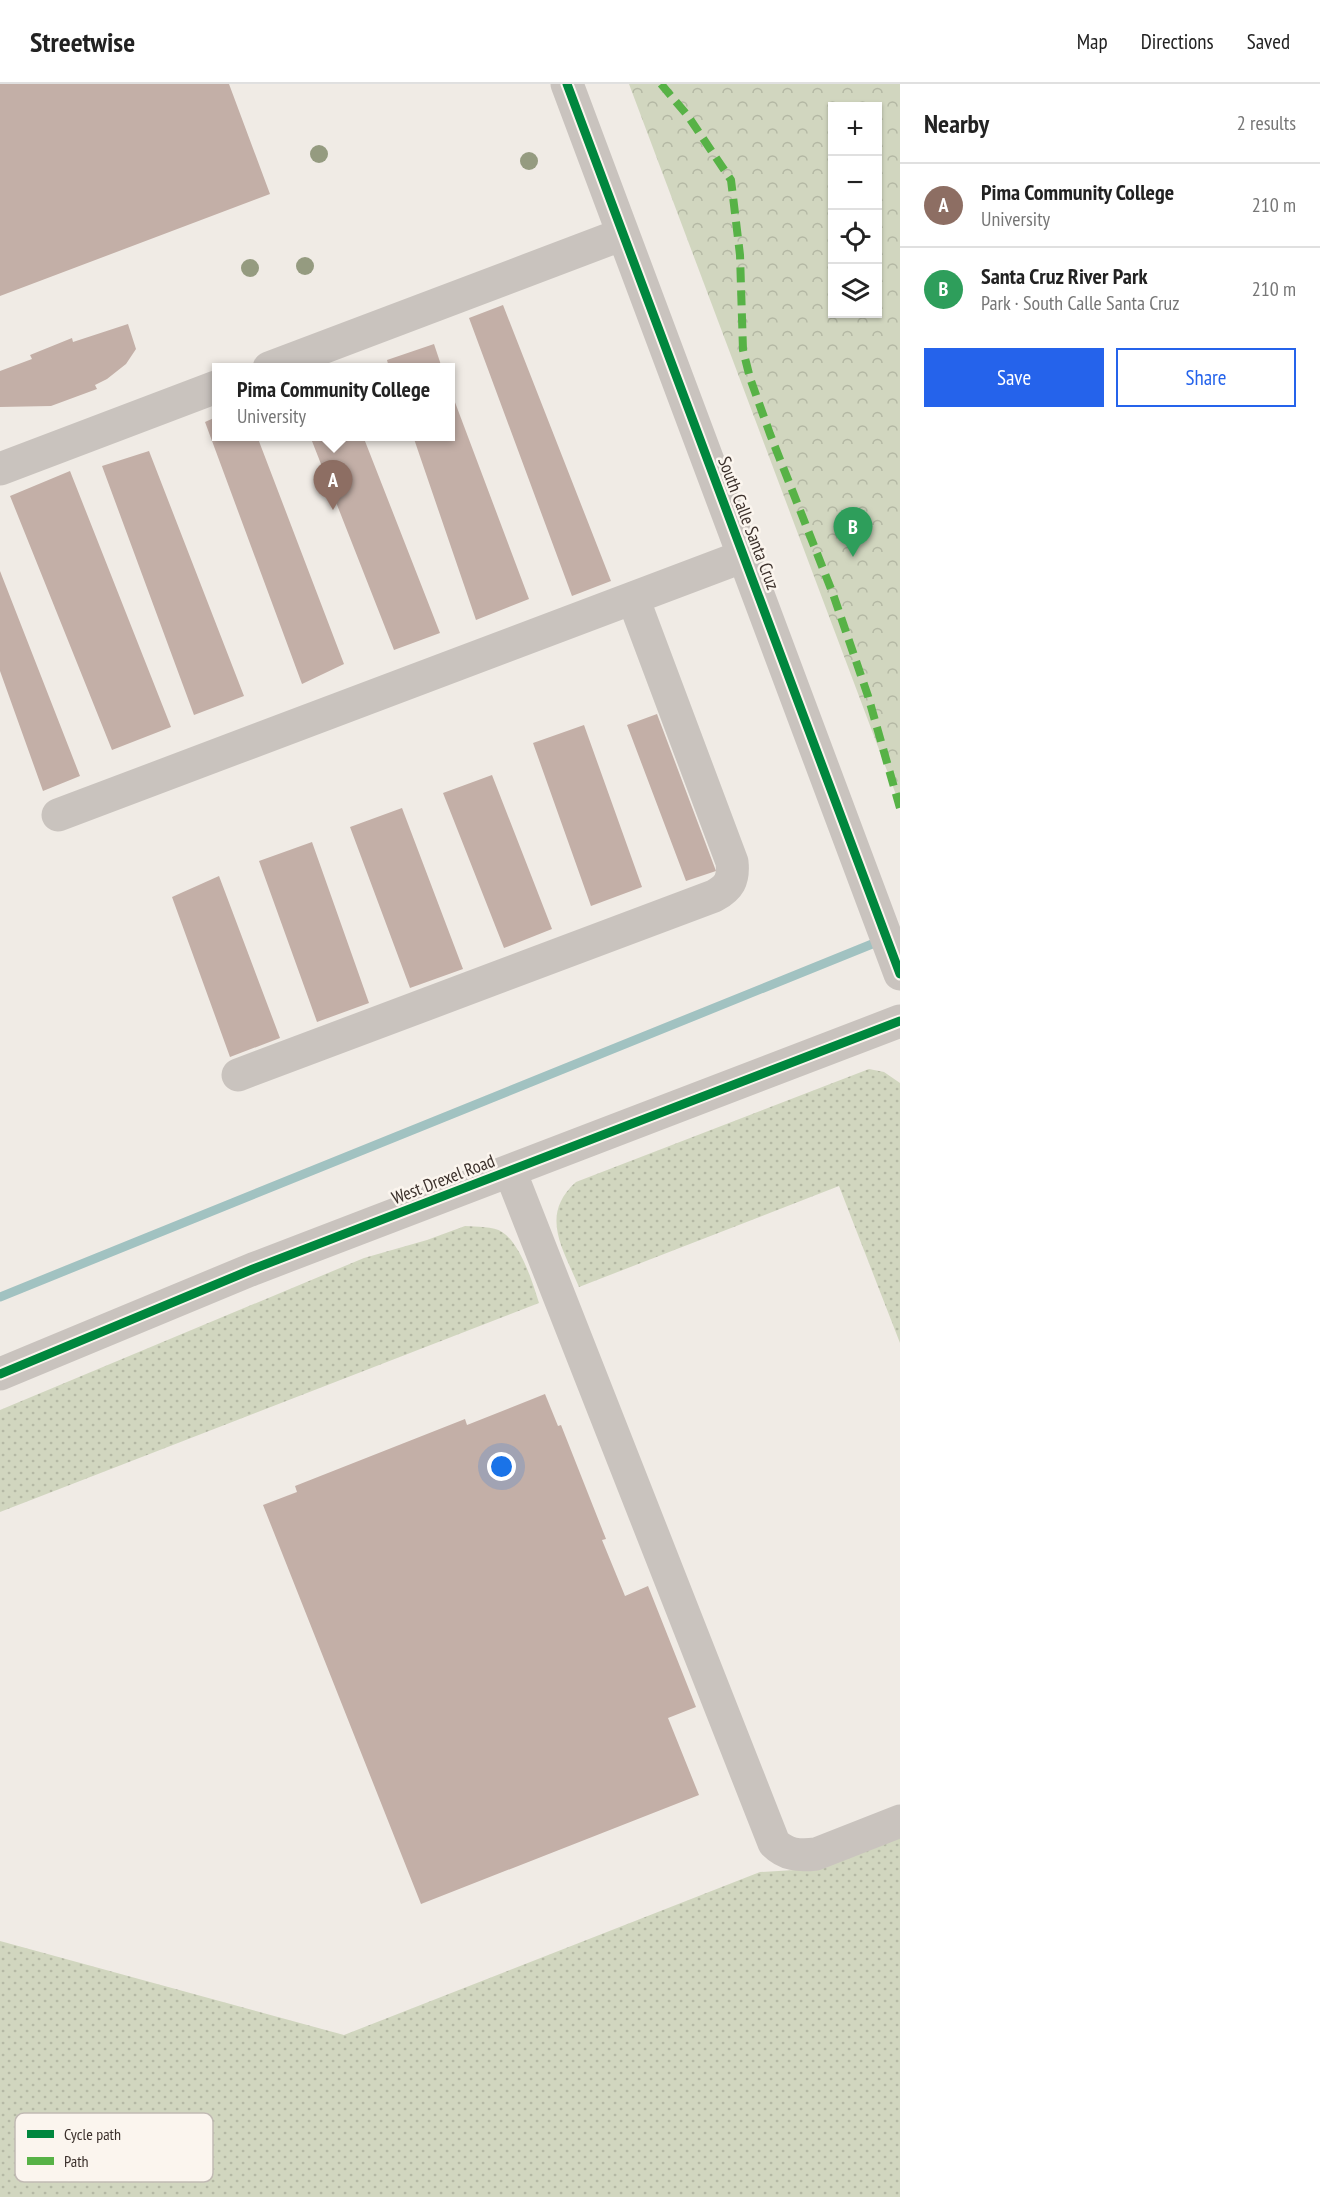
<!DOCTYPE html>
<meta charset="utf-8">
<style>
:root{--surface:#fff;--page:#f6f6f6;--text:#222;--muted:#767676;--line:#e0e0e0;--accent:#2563eb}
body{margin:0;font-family:"PT Sans Narrow",sans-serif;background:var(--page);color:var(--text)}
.controls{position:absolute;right:18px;top:18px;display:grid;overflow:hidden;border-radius:0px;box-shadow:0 2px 4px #0004}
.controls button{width:54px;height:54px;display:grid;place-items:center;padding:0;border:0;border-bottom:2px solid var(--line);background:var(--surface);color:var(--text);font:30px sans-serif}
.you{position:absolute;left:502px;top:1383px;width:21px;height:21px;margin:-15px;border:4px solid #fff;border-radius:50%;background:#1a73e8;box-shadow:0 0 0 9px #1a73e833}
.badge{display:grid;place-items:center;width:39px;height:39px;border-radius:50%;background:var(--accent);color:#fff;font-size:20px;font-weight:700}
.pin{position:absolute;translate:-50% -50px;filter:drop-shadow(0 2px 3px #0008)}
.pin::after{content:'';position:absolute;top:32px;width:21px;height:18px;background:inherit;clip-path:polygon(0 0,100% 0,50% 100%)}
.popup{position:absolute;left:212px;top:279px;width:243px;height:78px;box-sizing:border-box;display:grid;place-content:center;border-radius:0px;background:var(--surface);filter:drop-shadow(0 2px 4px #0005);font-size:20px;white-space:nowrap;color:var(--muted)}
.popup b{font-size:22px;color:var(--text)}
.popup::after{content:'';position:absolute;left:50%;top:100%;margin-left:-12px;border:12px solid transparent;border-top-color:var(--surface)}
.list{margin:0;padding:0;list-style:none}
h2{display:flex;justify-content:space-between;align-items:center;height:78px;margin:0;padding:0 24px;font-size:26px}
h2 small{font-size:20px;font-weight:400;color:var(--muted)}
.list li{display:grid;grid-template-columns:39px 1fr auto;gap:18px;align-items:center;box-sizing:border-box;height:84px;padding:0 24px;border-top:2px solid var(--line)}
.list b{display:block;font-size:22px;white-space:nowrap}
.list p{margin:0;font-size:20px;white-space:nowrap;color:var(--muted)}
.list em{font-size:20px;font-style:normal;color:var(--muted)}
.actions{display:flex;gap:12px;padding:18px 24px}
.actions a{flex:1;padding:14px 0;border:2px solid var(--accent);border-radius:0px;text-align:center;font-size:21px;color:var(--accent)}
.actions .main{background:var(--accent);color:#fff}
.icon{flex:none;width:33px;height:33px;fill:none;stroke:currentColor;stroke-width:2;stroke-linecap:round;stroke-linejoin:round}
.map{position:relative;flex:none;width:900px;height:2113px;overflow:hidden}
header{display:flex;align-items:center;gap:36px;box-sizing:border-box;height:84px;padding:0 30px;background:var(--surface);border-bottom:2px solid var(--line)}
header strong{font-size:28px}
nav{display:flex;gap:33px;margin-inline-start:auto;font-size:21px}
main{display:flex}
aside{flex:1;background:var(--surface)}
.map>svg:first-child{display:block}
</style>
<header>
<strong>Streetwise</strong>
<nav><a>Map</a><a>Directions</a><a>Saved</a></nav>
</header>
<main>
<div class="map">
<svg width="900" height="2113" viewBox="0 0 900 2113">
<defs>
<pattern id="grass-dots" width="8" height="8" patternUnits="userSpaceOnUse" patternTransform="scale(1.5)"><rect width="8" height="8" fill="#d1d6bf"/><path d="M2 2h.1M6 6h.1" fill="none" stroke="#b4b8a4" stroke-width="1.8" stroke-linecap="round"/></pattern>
<pattern id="park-crowns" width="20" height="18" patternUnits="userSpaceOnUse" patternTransform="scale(1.5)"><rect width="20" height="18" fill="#d1d6bf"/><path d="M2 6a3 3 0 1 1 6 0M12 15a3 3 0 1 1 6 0" fill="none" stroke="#b4b8a4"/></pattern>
</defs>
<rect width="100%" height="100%" fill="#f0ebe5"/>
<path fill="url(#grass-dots)" d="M869 985 884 988 900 999V1259L839 1102 579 1203C563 1165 539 1131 576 1098Z
M465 1142C476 1143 494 1142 502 1148 520 1159 533 1199 539 1219L0 1428V1326L364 1174 427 1156Z
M900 1750V2113H0V1857L344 1951 760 1788 811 1785Z"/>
<path fill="url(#park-crowns)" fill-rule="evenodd" d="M629 0H900V721L898 716ZM832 22H878V230H832Z"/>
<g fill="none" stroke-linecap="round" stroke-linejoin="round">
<path stroke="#a1c2c1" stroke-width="9" d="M0 1213 882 856"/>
</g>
<path fill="#c3afa7" d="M0 0H229L270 110 0 212Z
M503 221 611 497 572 512 469 234Z
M128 240 136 265 126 280 107 295 95 301 97 305 51 322 0 323V287L32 275 30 271 72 254 73 258Z
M434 260 442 284H389L387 276Z
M450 305 529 515 476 536 413 352H450Z
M216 333V352H257L344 580 302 600 205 338Z
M310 352H363L440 549 394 566Z
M149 367 244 612 194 631 102 382Z
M70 387 171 643 112 666 10 412Z
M0 487 80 692 43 707 0 587Z
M657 630 716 787 686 797 627 641Z
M584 641 642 803 591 822 533 659Z
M492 691 552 845 504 864 443 709Z
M402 724 463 885 410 904 350 743Z
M312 758 369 919 317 938 259 777Z
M219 792 280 954 230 973 172 813Z
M545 1310 558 1342 561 1341 606 1455 602 1456 625 1512 648 1502 696 1623 668 1634 699 1711 421 1820 263 1421 297 1408 295 1402 465 1335 467 1341Z"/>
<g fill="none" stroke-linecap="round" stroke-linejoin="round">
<path stroke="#c9c3be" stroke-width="33" d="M567 0 900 890
M269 284 623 150
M0 385 216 303
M58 731 744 472
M238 991 714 812C729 804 734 796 732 778L633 514
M510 1087 774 1759C786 1771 799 1772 816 1770L900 1737
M0 1290 253 1185 900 937"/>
<path stroke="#57b246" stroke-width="8" stroke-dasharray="15 8" stroke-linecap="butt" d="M661 0 688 32 731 96 740 171 743 266 750 294 770 350 833 510 868 612 900 724"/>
<g stroke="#fbf5ee" stroke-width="13">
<path id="cycleway" d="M567 0 900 890
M0 1290 253 1185 900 937"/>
</g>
<use href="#cycleway" stroke="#00873e" stroke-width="9"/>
</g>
<g fill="#959b80">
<circle cx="319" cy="70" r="9"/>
<circle cx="529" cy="77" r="9"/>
<circle cx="305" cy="182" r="9"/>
<circle cx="250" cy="184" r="9"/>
</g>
<g text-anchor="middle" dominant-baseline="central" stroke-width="5" stroke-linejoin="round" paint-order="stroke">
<g font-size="18" fill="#3b302b" stroke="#fbf5ee">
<text transform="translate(749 439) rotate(69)">South Calle Santa Cruz</text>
<text transform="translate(443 1095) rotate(-21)">West Drexel Road</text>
</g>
</g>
<rect x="15" y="2029" width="198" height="69" rx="9" fill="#fbf5ee" stroke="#c1bab4" stroke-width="1.5"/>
<rect x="27" y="2046" width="27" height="8" fill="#00873e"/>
<rect x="27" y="2073" width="27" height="8" fill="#57b246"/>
<g font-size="16" fill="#3b302b">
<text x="64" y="2056">Cycle path</text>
<text x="64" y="2083">Path</text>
</g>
</svg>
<div class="controls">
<button>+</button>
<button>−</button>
<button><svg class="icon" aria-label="locate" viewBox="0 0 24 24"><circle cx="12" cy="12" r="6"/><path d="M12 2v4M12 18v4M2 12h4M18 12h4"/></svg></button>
<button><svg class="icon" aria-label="layers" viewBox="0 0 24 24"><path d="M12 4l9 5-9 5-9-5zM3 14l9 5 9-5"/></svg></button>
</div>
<div class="you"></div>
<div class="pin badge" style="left:333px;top:426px;background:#8d6e63">A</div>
<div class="popup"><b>Pima Community College</b>University</div>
<div class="pin badge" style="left:853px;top:473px;background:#2e9e5b">B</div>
</div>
<aside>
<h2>Nearby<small>2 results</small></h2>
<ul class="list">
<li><span class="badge" style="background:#8d6e63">A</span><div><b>Pima Community College</b><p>University</p></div><em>210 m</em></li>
<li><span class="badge" style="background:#2e9e5b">B</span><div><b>Santa Cruz River Park</b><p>Park · South Calle Santa Cruz</p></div><em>210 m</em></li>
</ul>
<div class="actions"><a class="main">Save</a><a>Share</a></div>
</aside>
</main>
